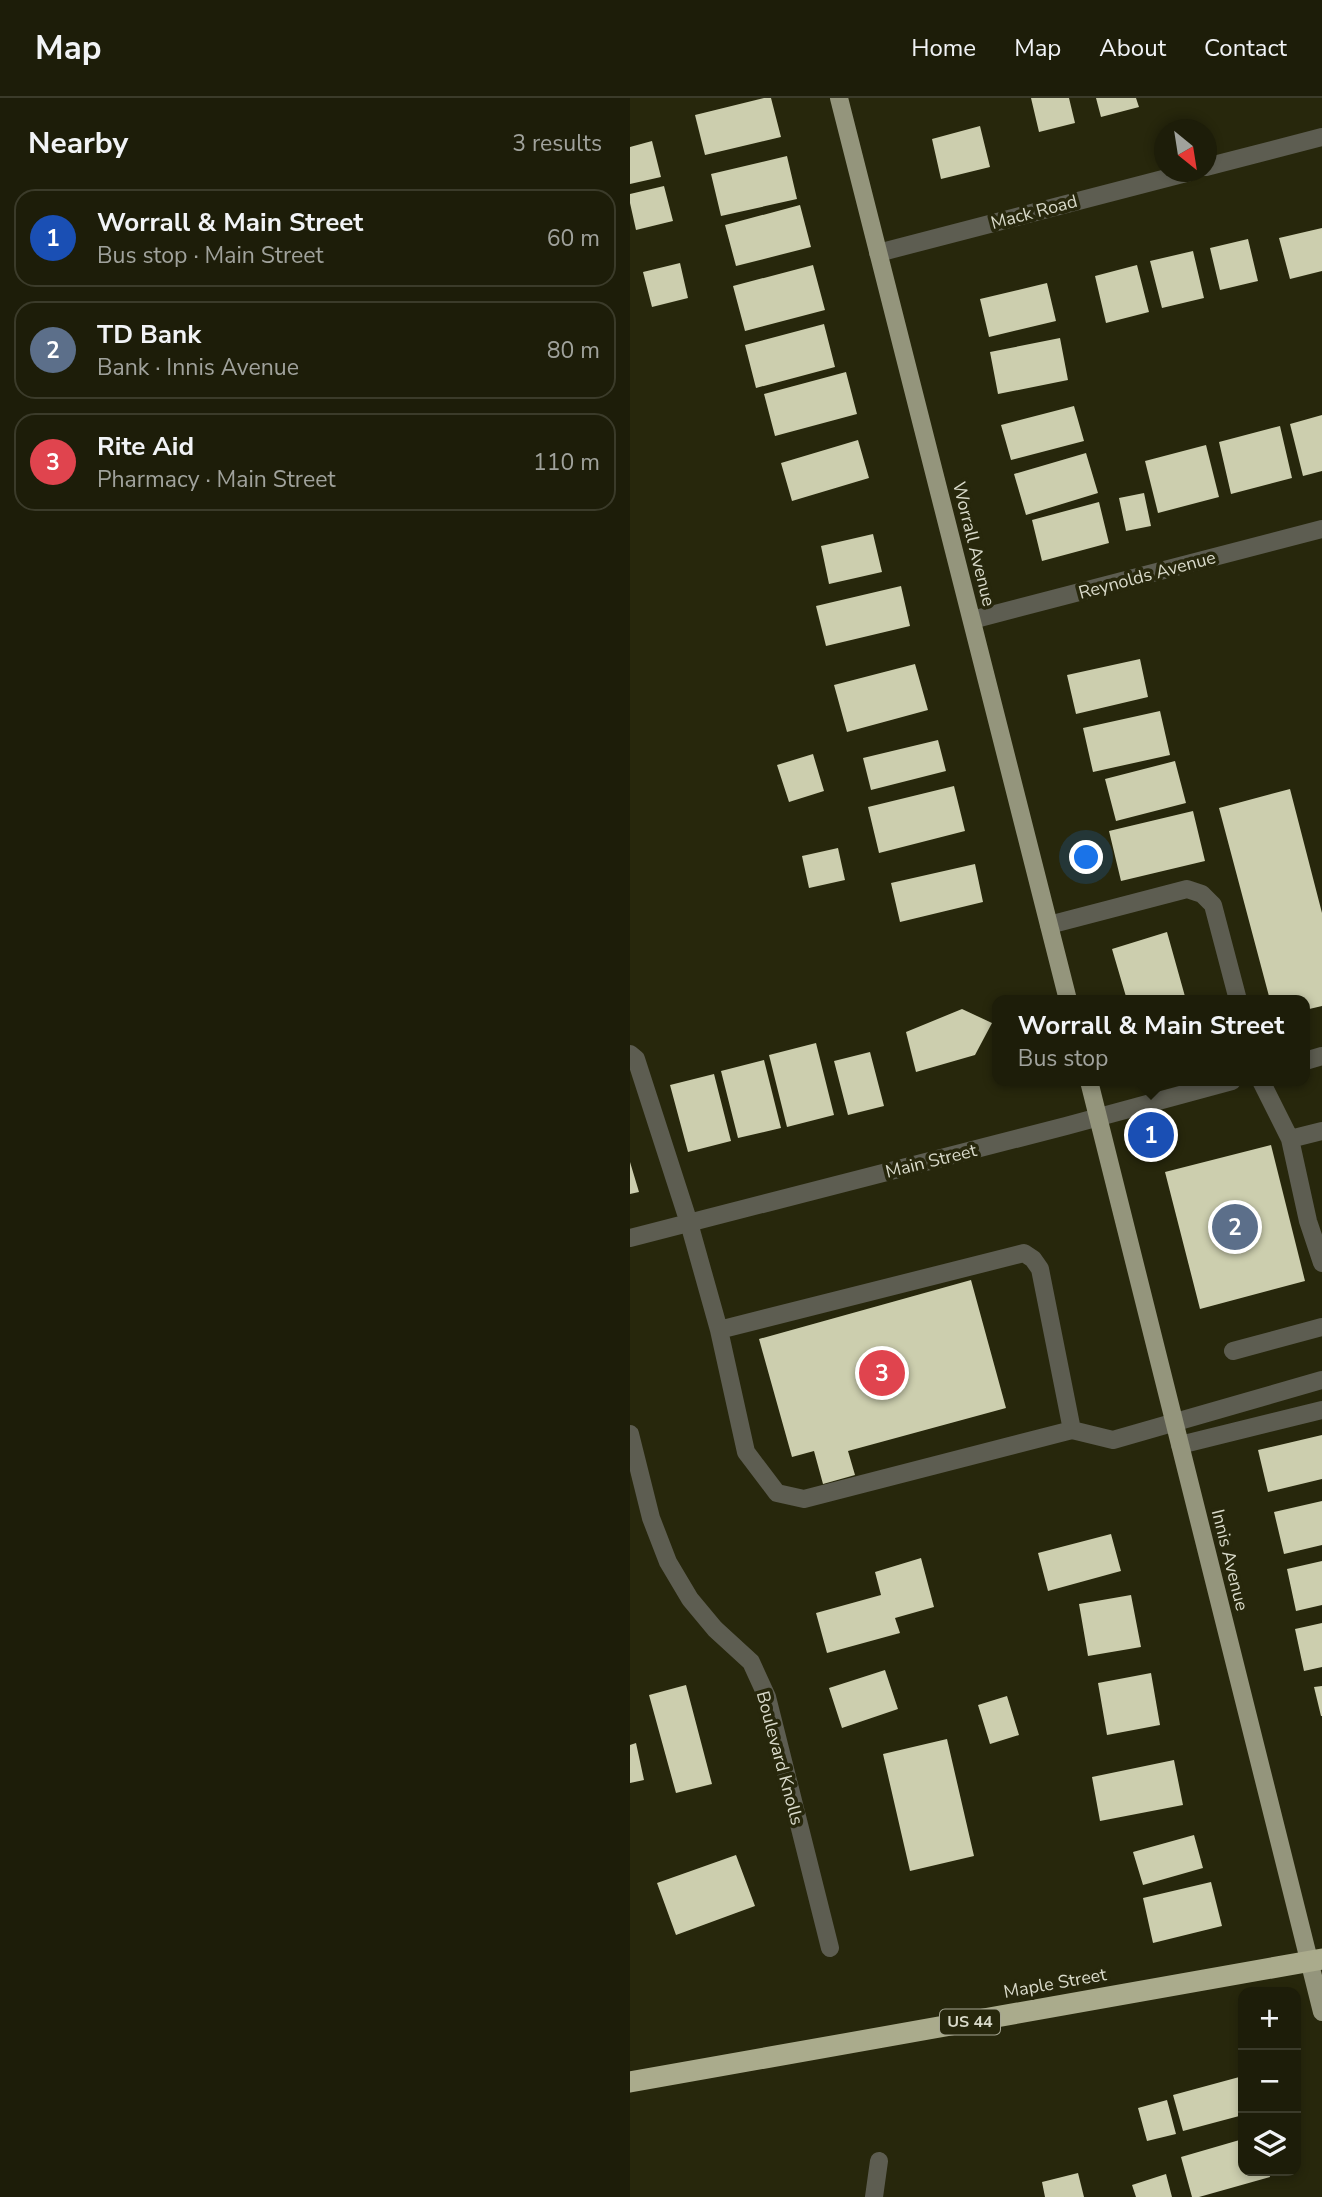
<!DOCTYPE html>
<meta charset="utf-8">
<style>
:root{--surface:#1d1d09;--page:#252612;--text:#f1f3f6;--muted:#a0a29c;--line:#3b3b2a;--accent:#b5acf8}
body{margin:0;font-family:"Nunito Sans",sans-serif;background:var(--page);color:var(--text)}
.controls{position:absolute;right:21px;bottom:21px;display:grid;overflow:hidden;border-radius:14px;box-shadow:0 4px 10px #0003}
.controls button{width:63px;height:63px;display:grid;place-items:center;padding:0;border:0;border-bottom:2px solid var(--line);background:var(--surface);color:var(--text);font:35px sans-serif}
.compass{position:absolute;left:524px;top:21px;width:63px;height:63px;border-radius:50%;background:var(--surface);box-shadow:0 4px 10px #0003;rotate:150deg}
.you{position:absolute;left:457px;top:760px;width:24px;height:24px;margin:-18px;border:5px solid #fff;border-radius:50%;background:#1a73e8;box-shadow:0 0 0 10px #1a73e833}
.badge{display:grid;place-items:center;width:46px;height:46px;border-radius:50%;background:var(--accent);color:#fff;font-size:23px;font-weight:700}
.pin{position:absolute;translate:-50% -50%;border:4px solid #fff;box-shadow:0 2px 7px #0006}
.popup{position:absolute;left:362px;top:897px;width:318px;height:91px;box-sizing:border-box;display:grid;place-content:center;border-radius:14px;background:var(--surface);filter:drop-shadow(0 2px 5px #0005);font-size:23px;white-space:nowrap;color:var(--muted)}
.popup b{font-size:26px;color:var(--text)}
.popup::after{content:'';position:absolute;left:50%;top:100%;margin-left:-14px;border:14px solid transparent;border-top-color:var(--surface)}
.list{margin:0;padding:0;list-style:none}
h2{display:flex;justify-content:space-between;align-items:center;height:91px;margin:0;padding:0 28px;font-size:30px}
h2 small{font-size:23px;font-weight:400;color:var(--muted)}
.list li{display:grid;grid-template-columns:46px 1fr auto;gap:21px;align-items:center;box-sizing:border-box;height:98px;margin:0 14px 14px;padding:0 14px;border:2px solid var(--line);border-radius:21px}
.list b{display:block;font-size:26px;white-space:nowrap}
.list p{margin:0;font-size:23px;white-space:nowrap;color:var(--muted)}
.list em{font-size:23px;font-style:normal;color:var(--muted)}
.icon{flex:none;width:38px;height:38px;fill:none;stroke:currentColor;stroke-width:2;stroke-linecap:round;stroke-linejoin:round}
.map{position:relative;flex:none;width:692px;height:2099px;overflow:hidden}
header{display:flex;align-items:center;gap:42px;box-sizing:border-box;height:98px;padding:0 35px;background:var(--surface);border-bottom:2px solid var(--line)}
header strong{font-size:33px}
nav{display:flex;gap:38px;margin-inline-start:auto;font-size:24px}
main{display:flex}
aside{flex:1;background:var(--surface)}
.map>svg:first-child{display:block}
</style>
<header>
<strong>Map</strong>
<nav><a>Home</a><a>Map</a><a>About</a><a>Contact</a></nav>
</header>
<main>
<aside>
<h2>Nearby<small>3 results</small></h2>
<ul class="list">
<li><span class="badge" style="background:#1a4fb4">1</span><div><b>Worrall &amp; Main Street</b><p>Bus stop · Main Street</p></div><em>60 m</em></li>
<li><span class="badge" style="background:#5c6f8a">2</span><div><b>TD Bank</b><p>Bank · Innis Avenue</p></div><em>80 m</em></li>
<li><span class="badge" style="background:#e0444e">3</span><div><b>Rite Aid</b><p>Pharmacy · Main Street</p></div><em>110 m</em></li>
</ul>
</aside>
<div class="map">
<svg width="692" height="2099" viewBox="0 0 692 2099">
<rect width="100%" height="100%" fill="#27270c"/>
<path fill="#ccceae" d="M134 0H141L151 39 75 57 65 17Z
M401 0H439L445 25 409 34Z
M466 0H506L509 9 471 19Z
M350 28 360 69 311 81 302 41Z
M22 43 31 79 0 86V49Z
M157 58 167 101 91 118 81 76Z
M34 88 43 123 6 132 0 105V96Z
M170 107 181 149 106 168 95 127Z
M692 130V173L660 181 649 140Z
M618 141 628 183 590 192 580 150Z
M563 153 574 200 532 210 520 163Z
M50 165 58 200 22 209 13 174Z
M183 167 195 212 115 233 103 188Z
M507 167 519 214 476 225 465 178Z
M417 185 426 223 359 239 350 201Z
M194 226 205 269 126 290 115 247Z
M430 240 438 282 368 296 360 254Z
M216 274 227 316 145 338 134 296Z
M444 308 454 343 381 362 371 327Z
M692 317V373L673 378 660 326Z
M650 328 662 380 601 396 589 344Z
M228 342 239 380 162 403 151 365Z
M576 347 589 399 528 415 515 363Z
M456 355 468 395 396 417 384 376Z
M514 395 521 428 496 433 489 400Z
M469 404 479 445 412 463 402 422Z
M243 436 252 474 199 486 191 448Z
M271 488 280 528 196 548 186 508Z
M510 561 518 599 446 616 437 577Z
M285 566 298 612 217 634 204 587Z
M530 613 540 657 463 674 453 630Z
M308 642 316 673 241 692 233 660Z
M183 656 194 693 159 704 147 667Z
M545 663 556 705 486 723 475 681Z
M324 688 335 733 249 755 238 709Z
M660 691 692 815V908L675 912V902H640L589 710Z
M563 713 575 763 491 783 479 733Z
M208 750 215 782 179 790 172 758Z
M345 766 353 804 270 824 261 785Z
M537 834 556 902H497L482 851Z
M332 911 362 925 345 957 286 974 276 934Z
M186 945 204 1017 157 1029 139 957Z
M240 954 254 1008 218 1017 204 963Z
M134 962 151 1030 108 1040 91 973Z
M84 976 101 1043 58 1054 40 987Z
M641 1047 675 1183 570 1211 535 1074Z
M0 1064 9 1094 0 1096Z
M341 1182 376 1310 218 1353 225 1377 193 1386 184 1353 162 1359 129 1241Z
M692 1337V1381L638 1394 628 1352Z
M692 1403V1447L654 1456 644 1414Z
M481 1436 491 1473 418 1493 408 1455Z
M291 1460 304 1509 265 1520 270 1535 197 1555 186 1515 251 1497 245 1474Z
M692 1463V1507L666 1513 657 1471Z
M501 1497 511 1549 458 1558 449 1506Z
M692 1525V1569L674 1573 665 1531Z
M255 1572 268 1611 212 1630 199 1590Z
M521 1575 530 1627 477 1637 468 1585Z
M56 1587 82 1686 46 1695 19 1597Z
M692 1588V1618H691L684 1589Z
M377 1598 389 1637 360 1646 348 1607Z
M317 1641 344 1758 280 1773 253 1656Z
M6 1645 14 1682 0 1685V1647Z
M544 1662 553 1707 470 1723 462 1679Z
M564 1737 573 1770 513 1787 503 1754Z
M106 1757 125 1808 46 1837 27 1785Z
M581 1784 592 1828 523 1845 513 1800Z
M613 1978V2017L553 2033 543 1997Z
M537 2002 546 2036 517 2043 508 2010Z
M613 2041V2073H639L640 2079 569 2099H562L551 2059Z
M448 2075 454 2099H415L412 2084Z
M536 2076 542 2099H506L502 2087Z"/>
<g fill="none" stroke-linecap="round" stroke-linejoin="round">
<path stroke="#5d5d51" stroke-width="18" d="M576 69 692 39
M248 155 560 74
M342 522 692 431
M419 827 557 791 572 796 583 807 608 902
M0 956 6 961 59 1125 89 1232 116 1354 147 1395 174 1401 442 1332 483 1342 692 1282
M675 963 692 958
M631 983 660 1041 678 1123 692 1165
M660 1041 692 1033
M0 1140 436 1028 602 983
M89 1232 394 1155 403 1161 410 1171 442 1332
M603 1253 692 1229
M0 1336 21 1420 38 1464 60 1501 85 1531 121 1564 137 1599 200 1850
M550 1347 692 1312
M244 2099 249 2063"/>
<path stroke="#94957c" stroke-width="18" d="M209 0 438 902
M459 983 692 1914"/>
<path stroke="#aaab8c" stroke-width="21" d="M0 1984 692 1861"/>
</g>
<g text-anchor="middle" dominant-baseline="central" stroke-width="7" stroke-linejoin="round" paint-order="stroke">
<rect fill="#27270c" stroke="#a4a491" stroke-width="2" x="310" y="1911.5" width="60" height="25" rx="5"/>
<g font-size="16" font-weight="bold" fill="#d9daca">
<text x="340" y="1924">US 44</text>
</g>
<g font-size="18" fill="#d9daca" stroke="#27270c">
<text transform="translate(404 114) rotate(-15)">Mack Road</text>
<text transform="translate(344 446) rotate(76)">Worrall Avenue</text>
<text transform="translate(517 477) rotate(-15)">Reynolds Avenue</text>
<text transform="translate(301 1063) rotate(-14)">Main Street</text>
<text transform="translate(600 1462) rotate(76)">Innis Avenue</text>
<text transform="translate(150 1660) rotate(75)">Boulevard Knolls</text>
<text transform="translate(425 1885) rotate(-10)">Maple Street</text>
</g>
</g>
</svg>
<div class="controls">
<button>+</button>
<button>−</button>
<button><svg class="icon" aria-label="layers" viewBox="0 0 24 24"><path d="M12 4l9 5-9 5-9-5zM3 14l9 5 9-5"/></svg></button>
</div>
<svg class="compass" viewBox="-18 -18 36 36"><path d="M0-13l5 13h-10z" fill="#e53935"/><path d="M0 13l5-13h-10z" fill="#a0a29c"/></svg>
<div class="you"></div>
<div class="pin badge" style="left:521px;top:1037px;background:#1a4fb4">1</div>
<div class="popup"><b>Worrall &amp; Main Street</b>Bus stop</div>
<div class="pin badge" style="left:605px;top:1129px;background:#5c6f8a">2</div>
<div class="pin badge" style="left:252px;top:1275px;background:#e0444e">3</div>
</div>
</main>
